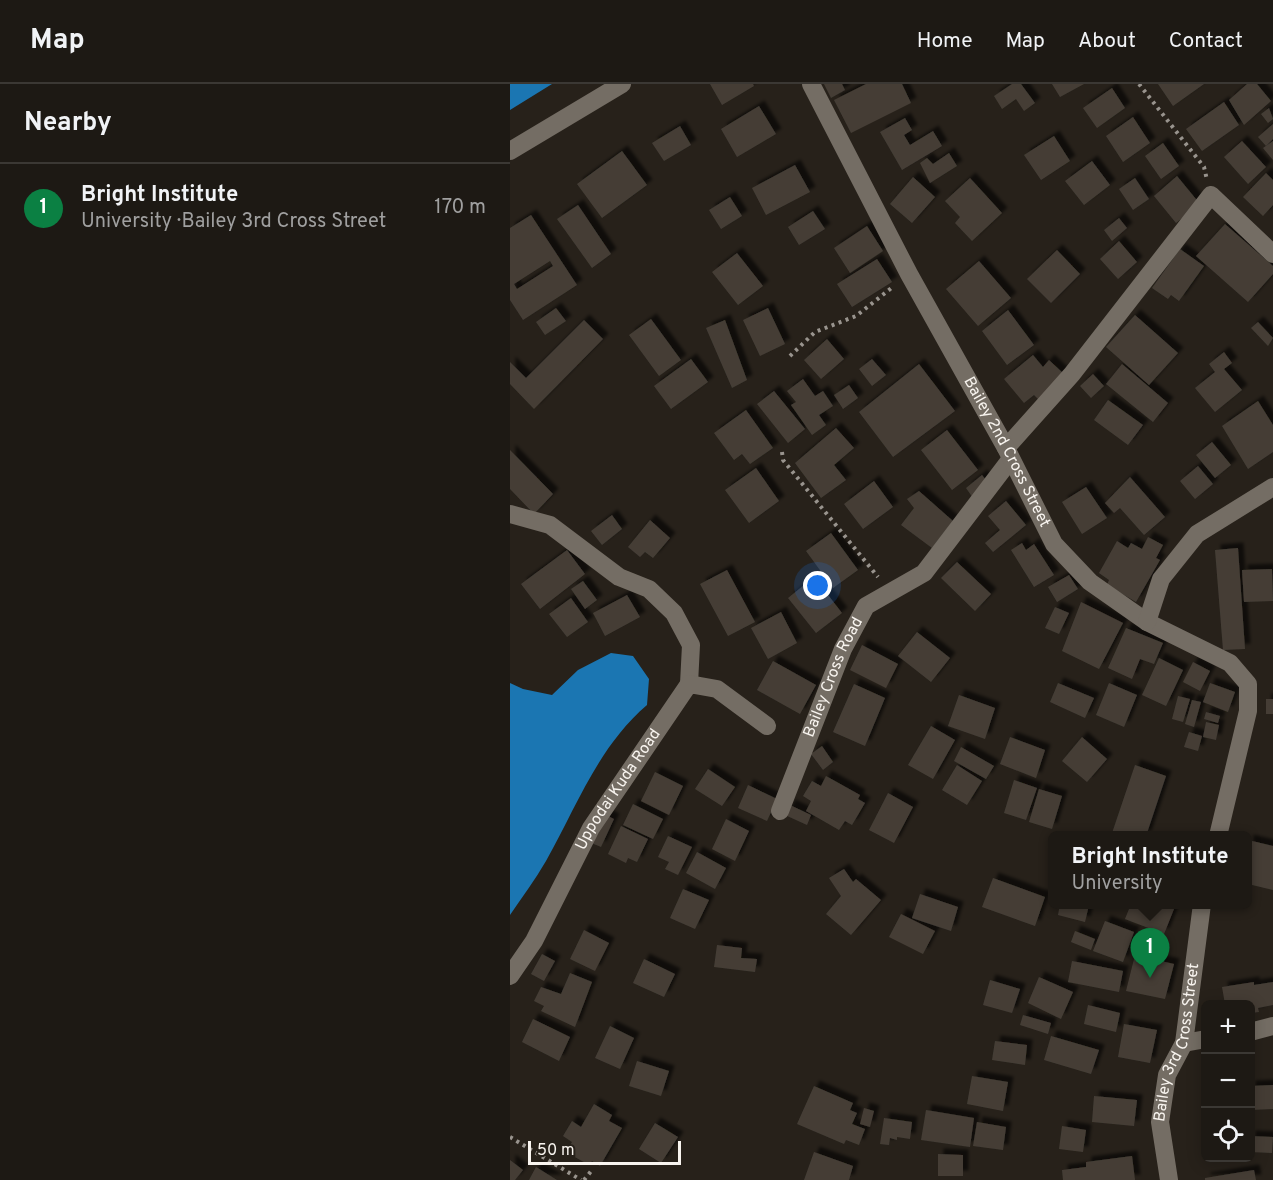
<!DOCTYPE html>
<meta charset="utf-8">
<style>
:root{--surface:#1d1914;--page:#2a2622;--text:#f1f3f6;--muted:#a0a0a0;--line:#3b3834;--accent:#0b8043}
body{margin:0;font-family:Overpass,sans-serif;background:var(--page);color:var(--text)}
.controls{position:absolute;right:18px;bottom:18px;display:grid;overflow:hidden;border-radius:9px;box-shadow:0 3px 15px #0003}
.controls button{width:54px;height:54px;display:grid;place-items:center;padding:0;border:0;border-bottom:2px solid var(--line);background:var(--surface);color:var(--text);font:30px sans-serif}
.scale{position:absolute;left:18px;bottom:15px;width:153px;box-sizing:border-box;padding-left:6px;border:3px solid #f8f4ef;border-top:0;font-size:16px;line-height:21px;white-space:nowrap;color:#f8f4ef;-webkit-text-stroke:4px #27211a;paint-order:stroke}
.you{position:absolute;left:308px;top:502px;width:21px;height:21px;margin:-15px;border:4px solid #fff;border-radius:50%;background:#1a73e8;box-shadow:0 0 0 9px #1a73e833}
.badge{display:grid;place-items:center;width:39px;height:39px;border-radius:50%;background:var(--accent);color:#fff;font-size:20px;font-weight:700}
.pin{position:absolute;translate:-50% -50px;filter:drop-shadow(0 2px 3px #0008)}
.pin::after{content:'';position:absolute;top:32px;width:21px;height:18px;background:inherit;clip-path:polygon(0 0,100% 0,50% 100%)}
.popup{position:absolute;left:538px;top:747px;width:204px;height:78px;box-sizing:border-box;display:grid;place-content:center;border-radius:9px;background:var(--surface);filter:drop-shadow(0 2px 4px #0005);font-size:20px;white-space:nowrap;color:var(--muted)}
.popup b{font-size:22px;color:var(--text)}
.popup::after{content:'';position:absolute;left:50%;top:100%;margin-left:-12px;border:12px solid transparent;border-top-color:var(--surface)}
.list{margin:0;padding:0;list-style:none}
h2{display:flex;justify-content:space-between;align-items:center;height:78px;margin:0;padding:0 24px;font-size:26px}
h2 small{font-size:20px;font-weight:400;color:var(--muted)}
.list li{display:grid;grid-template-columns:39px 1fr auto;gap:18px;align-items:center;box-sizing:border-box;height:90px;padding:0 24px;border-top:2px solid var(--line)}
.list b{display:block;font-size:22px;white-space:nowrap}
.list p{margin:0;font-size:20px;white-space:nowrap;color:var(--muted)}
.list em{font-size:20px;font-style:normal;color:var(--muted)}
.icon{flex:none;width:33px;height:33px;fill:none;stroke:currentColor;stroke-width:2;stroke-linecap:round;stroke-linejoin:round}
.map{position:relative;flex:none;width:763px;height:1096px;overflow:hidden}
header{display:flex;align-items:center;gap:36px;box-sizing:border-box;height:84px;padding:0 30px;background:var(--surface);border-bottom:2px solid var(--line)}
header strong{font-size:28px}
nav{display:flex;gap:33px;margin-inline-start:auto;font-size:21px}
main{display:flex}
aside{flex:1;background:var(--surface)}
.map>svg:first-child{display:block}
</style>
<header>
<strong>Map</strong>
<nav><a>Home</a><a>Map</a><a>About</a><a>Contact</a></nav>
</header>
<main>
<aside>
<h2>Nearby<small></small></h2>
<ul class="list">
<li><span class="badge">1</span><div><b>Bright Institute</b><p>University · Bailey 3rd Cross Street</p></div><em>170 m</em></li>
</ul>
</aside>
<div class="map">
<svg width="763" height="1096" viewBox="0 0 763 1096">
<defs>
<filter id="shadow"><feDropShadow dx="5.5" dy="-5.5" stdDeviation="1.5" flood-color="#0009"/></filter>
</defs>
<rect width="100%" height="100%" fill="#27211a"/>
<path fill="#1b76b2" d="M0 0H42L0 26Z
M101 569 123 572 139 595 137 621C88 663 67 722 36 777 25 796 12 813 0 831V599L13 605 42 611 68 586Z"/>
<path fill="#443e36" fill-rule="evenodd" filter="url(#shadow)" d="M200 0H243L244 2 212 21Z
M314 0H332L335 6 321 14Z
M356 0H392L401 19 341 49 324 16Z
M502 0H511L525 19 514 27 506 15 492 25 484 12Z
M542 0H574L550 13Z
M648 0H694L663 22Z
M737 0H747L761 17 734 41 719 16Z
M602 4 615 24 587 44 573 24Z
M714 18 729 41 692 67 676 45Z
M249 22 266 50 227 73 211 45Z
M759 24 763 35 758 39 751 30Z
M623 33 640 59 613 78 596 52Z
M395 34 402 46 394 51 400 61 423 47 432 62 392 86 370 48Z
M763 40V55L756 62 748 53Z
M170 42 181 61 154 77 142 59Z
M544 52 560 77 531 96 514 71Z
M732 57 756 83 738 100 714 73Z
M763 57V76L753 64Z
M653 59 669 82 651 95 635 72Z
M112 67 137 101 92 134 67 100Z
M439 69 447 82 420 99 410 79 417 74 423 80Z
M582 77 600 101 574 121 555 97Z
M285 81 300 108 256 131 242 104Z
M756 89 763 96V121L753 132 733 113Z
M667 92 690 120 666 139 644 112Z
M403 93 425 113 402 139 380 120Z
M460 94 492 129 462 157 445 139 450 133 435 117Z
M625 94 639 115 623 126 609 105Z
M220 113 232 132 211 145 199 126Z
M68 121 101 170 82 184 47 135Z
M303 127 315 145 289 161 278 143Z
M21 131 67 201 13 236 0 216V144ZM40 177 43 182 7 205 4 200Z
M609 134 617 144 602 157 594 146Z
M715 140 763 182V190L738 218 686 172Z
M357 142 373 167 340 189 324 164Z
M609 157 627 178 608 195 590 175Z
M670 165 694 182 669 217 661 211 658 215 642 204Z
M547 166 570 190 541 219 517 195Z
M227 169 253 202 228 221 202 188Z
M367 175 382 198 342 223 327 200Z
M469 177 501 214 468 242 436 205Z
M46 224 56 237 35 251 26 238Z
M258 224 275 260 250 272 233 236Z
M498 226 524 261 497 281 472 247Z
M625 231 668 269 639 301 596 263Z
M141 235 171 276 149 292 119 251Z
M74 236 93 255 24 325 0 300V278L16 294Z
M215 236 237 296 222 304 196 244Z
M748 238 763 254 758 262 741 244Z
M317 255 334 275 311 295 294 276Z
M714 268 722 279 714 285 732 306 705 328 685 304 705 288 699 280Z
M523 271 533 283 539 276 555 291 531 318 524 311 514 319 494 295Z
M181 275 198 298 161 325 144 302Z
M362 275 376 291 362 302 349 285Z
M409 280 445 327 383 373 349 328Z
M612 280 658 319 643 338 596 300Z
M583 290 594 302 581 314 570 302Z
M293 295 305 312 313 307 323 322 309 331 316 341 302 351 281 321 286 318 277 307Z
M339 301 348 314 333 325 324 311Z
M264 307 295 345 278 359 247 320Z
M598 316 633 341 618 361 584 336Z
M748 317 763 341V368L738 385 712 342Z
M236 326 263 364 240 380 232 370 224 376 204 349Z
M326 344 344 364 324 381 336 396 311 414 285 379Z
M437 346 468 386 442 406 411 366Z
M702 358 721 381 705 394 686 371Z
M0 366 43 410 24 430 0 405Z
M688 382 703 400 685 415 670 397Z
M246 384 269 417 239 439 215 406Z
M472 391 480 401 463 414 456 404Z
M620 393 655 433 634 451 610 424 604 429 595 419Z
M364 397 383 423 353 445 334 420Z
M576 403 597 434 572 450 552 418Z
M409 407 443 437 422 464 391 441 404 424 397 415Z
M496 417 516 441 483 468 475 459 490 446 478 432Z
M102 431 112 445 92 461 81 447Z
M140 436 160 454 143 474 135 468 130 473 118 463Z
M321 449 348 486 323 504 296 467Z
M638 453 653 461 646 474 650 476 626 518 597 501 599 496 589 489 607 457 618 464 621 459 632 465Z
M512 459 516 466 524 460 544 491 524 503 501 466Z
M728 464 735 565 713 566 705 466Z
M57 466 75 490 30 525 11 500Z
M447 478 481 510 465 527 431 494Z
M762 485 763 517 734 518 732 486Z
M217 486 245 538 218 552 190 500Z
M559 491 568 505 547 518 538 503Z
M304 493 332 529 306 549 278 514Z
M73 497 87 516 75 525 61 505Z
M117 511 130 533 95 552 83 529Z
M61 514 78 538 57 553 39 530Z
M571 518 613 539 589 585 552 567Z
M545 523 559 529 549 550 535 544Z
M271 528 287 559 258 575 241 544Z
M616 544 653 559 644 580 630 575 622 595 598 584Z
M407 548 440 574 421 598 388 572Z
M352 561 388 580 376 604 340 586Z
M649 574 673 586 656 622 632 611Z
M263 577 306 601 290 630 247 606Z
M683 578 700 587 690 607 673 598Z
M548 599 584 614 575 634 540 618Z
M599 599 627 611 614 643 586 631Z
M700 599 725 608 718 628 693 618Z
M344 600 375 614 355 662 323 648Z
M449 611 485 624 475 655 438 642Z
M668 612 680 615 673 638 662 635Z
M756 615H763V630H756Z
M682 616 691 618 684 643 675 640Z
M696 628 710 632 708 639 694 635Z
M696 638 709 641 706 656 693 653Z
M421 642 445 656 423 695 398 681Z
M679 648 692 652 688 667 674 663Z
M500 653 535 666 526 694 490 680Z
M572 653 597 675 577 698 552 677Z
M312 662 323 678 313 686 301 670Z
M451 663 484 682 476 695 444 677Z
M447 681 472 697 457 721 432 706Z
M625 681 656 692 636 752H601Z
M198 685 225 703 212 722 185 705Z
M145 688 173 702 159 731 131 717Z
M316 692 350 711 348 715 355 719 342 741 335 737 329 746 296 727 301 717 293 712 302 697 311 702Z
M504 696 527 704 516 736 494 729Z
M238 701 267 715 257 737 228 724Z
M529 705 552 712 542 745 519 738Z
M378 709 403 723 384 759 359 746Z
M123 720 153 735 143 755 113 741Z
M280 721 301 731 297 741 275 731Z
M92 729 104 735 91 763 79 758Z
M216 735 239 747 225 777 202 765Z
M111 742 138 755 127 778 118 774 116 779 98 770Z
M158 752 182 763 168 791 155 785 159 778 148 773Z
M738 756 763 762V806L738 800Z
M187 768 216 784 205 805 176 789Z
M334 785 343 798 346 795 371 816 341 851 316 830 331 812 319 794Z
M483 794 535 813 525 842 472 823Z
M173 805 199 816 185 845 160 834Z
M410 810 448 823 441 847 402 834Z
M550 820 579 821 575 838 548 831Z
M621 820H666L654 850 615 835Z
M391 830 425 847 413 870 379 853Z
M595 837 624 848 613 878 583 867Z
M74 846 99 859 85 887 60 875Z
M565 847 585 855 581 866 561 858Z
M207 861 232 864 231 874 247 875 245 888 204 883Z
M32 870 45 877 34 897 21 890Z
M625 871 664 880 655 915 616 907Z
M134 875 165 890 154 913 123 899Z
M562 877 613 887 609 908 558 898Z
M60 889 82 898 65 943 31 927 34 922 24 917 31 903 51 910Z
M529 893 563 908 551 935 518 919Z
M480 896 510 905 502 929 473 921Z
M744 898V901L763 898V921L748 924 749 928 740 929V920H715L712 903Z
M578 921 610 929 606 948 574 940Z
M513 931 541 939 538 950 510 941Z
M23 935 60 953 49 977 12 958Z
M614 940 647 946 640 979 608 973Z
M100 942 124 954 110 985 85 974Z
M541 952 589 966 581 990 534 976Z
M485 957 517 961 515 981 482 976Z
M127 977 159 987 151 1012 119 1002Z
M462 992 498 998 493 1027 457 1020Z
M763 1001V1025L740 1026V1002Z
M304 1002 343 1019 340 1026 347 1029 342 1040 355 1045 349 1061 336 1056 334 1060 287 1040Z
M584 1012 627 1016 624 1042 582 1038Z
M84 1020 102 1031 99 1037 112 1044 90 1082 82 1077 79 1081 56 1068 62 1058 53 1052 62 1037 71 1043Z
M354 1024 364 1027 360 1043 350 1040Z
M416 1026 464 1034 460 1063 411 1056Z
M374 1034 402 1038 400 1055 387 1053V1056L380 1054 379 1061 370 1060Z
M467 1038 496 1043 493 1066 463 1062Z
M145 1039 168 1053 151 1079 129 1065Z
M552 1042 576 1046 573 1068 549 1065Z
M740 1052 763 1053 762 1069 740 1068Z
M304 1068 343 1082 339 1096H294Z
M428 1070 453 1071V1092H428Z
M622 1072 625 1096H553L552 1086 576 1083V1078Z
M0 1076 13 1086 5 1096H0Z
M26 1083 47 1096H19Z
M744 1086 746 1096H695V1094Z"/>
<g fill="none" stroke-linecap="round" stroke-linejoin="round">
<path stroke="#99948e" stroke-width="4" stroke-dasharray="3 4.5" stroke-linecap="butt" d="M629 0 694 83 697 96
M280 272 305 248 346 232 384 202
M272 368 273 376 368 493
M0 1053 71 1096
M74 1096 82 1086"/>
<g stroke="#746d64" stroke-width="18">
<path d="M496 364 562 290 701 111 763 170"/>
<path d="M0 430 40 441 109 493 139 505 164 529 181 561 179 600"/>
<path id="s1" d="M270 727 333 565 356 522 414 489 500 376"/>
<path id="s2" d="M0 892 24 857 81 744 179 600 207 605 257 642"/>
<path d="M740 948 763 942"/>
<path d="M674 959 696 955"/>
</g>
<g stroke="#746d64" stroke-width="18">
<path id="s3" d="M301 0 399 190 496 364 544 460 580 498 637 538 720 579 738 600V627L708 752"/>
<path d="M0 67 112 0"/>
<path d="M637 538 651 495 687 450 763 403"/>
<path id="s4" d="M659 1096 650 1038 657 991 674 959 692 820"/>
</g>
</g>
<g text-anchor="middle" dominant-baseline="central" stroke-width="5" stroke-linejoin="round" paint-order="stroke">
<g font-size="16" fill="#f8f4ef" stroke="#27211a">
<text stroke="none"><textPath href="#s3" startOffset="417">Bailey 2nd Cross Street</textPath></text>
<text stroke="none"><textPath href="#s1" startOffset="144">Bailey Cross Road</textPath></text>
<text stroke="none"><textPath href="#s2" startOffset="216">Uppodai Kuda Road</textPath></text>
<text stroke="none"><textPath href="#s4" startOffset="141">Bailey 3rd Cross Street</textPath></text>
</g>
</g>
</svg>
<div class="controls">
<button>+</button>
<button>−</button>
<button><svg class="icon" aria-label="locate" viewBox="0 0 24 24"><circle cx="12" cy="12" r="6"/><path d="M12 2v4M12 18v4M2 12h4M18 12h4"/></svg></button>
</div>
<div class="scale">50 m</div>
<div class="you"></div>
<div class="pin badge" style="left:640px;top:894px">1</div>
<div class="popup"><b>Bright Institute</b>University</div>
</div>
</main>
